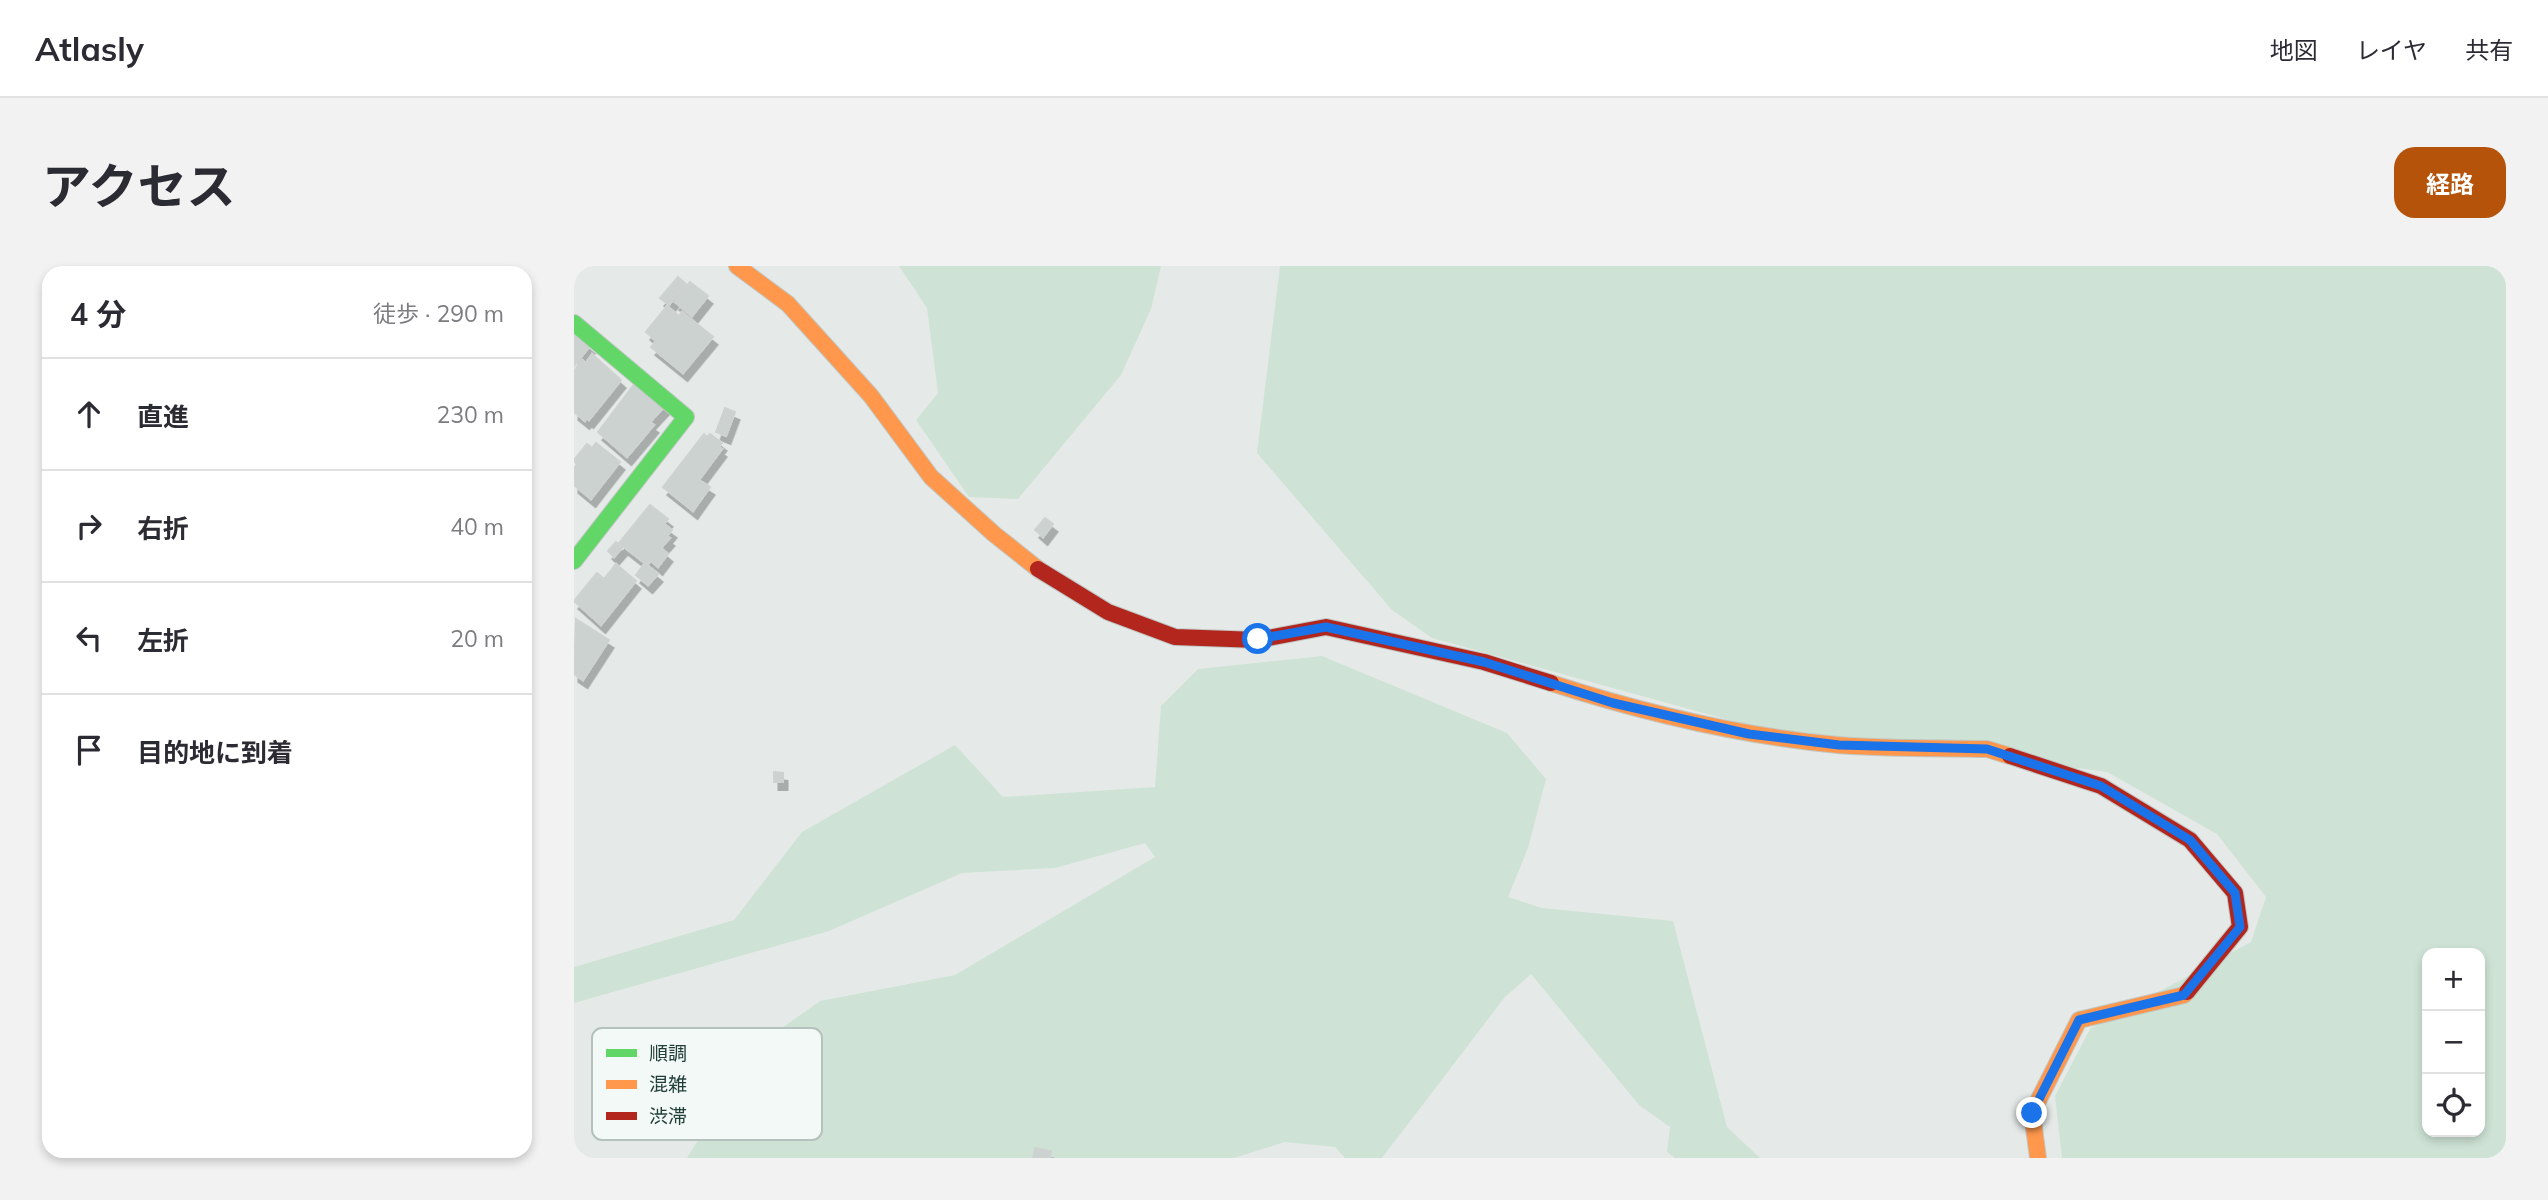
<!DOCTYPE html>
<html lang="ja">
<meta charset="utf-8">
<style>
:root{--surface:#fff;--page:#f2f2f3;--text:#2b2b33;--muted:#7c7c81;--line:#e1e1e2;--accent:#b45309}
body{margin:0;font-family:Mulish,"Noto Sans JP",sans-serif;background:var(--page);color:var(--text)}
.controls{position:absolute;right:21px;bottom:21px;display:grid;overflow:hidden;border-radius:14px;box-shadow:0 4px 10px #0003}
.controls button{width:63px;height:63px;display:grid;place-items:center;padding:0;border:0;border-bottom:2px solid var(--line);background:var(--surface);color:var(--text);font:35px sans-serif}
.stop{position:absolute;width:21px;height:21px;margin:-16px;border:5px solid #1a73e8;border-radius:50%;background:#fff}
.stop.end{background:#1a73e8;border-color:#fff;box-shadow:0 2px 7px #0008}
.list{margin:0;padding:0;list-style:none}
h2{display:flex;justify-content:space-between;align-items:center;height:91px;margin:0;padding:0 28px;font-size:30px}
h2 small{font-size:23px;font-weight:400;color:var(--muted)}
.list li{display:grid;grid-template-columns:46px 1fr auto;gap:21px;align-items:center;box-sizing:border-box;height:112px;padding:0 28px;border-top:2px solid var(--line)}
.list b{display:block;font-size:26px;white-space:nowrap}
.list em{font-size:23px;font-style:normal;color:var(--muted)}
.icon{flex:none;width:38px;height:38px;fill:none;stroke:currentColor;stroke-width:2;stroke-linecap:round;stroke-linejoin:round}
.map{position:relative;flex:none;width:1932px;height:892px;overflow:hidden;border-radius:21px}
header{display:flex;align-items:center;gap:42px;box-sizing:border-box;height:98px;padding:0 35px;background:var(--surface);border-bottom:2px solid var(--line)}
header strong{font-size:33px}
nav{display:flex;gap:38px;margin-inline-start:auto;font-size:24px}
.intro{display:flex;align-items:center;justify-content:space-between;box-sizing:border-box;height:168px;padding:0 42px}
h1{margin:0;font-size:49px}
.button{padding:18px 32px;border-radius:21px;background:var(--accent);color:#fff;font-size:24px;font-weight:700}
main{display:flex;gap:42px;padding:0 42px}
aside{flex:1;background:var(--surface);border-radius:21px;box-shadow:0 4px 10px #0003}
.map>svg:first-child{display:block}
</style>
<header>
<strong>Atlasly</strong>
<nav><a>地図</a><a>レイヤ</a><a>共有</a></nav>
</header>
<div class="intro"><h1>アクセス</h1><a class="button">経路</a></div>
<main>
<aside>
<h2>4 分<small>徒歩 · 290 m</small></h2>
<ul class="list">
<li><svg class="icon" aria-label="ahead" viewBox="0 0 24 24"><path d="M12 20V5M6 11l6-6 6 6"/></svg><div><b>直進</b></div><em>230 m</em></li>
<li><svg class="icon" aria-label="right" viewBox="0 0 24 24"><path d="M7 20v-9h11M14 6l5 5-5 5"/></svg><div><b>右折</b></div><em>40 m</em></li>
<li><svg class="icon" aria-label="left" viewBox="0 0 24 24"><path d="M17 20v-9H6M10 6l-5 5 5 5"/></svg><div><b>左折</b></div><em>20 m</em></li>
<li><svg class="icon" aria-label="arrive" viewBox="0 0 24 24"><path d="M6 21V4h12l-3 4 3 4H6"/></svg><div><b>目的地に到着</b></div></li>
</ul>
</aside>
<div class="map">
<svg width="1932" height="892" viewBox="0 0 1932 892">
<defs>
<filter id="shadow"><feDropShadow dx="4.5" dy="8" stdDeviation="0" flood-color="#0004"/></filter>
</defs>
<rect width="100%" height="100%" fill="#e5eae8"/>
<path fill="#cee3d5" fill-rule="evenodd" d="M325 0H587L577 43 547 109 444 233 395 231 342 154 364 127 353 42Z
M706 0H1932V892H1488L1481 830 1516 763 1677 676 1692 631 1643 568 1533 506 1173 459 858 372 818 344 683 187ZM1853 687H1906V866H1853Z
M748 390 933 467 972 513 954 582 934 631 968 642 1099 655 1153 861 1186 892H1101L1093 886 1096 861 1065 839 957 708 931 731 808 892H771L761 881 711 876 660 892H113L181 781 246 735 381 709 581 591 571 577 481 602 388 607 255 665 0 737V701L160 654 228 566 381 479 429 531 581 521 587 440 624 403Z"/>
<path fill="#ccd2d0" stroke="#ced3d1" stroke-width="2" filter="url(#shadow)" d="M104 11 112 18 95 39 86 32Z
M116 16 134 30 118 50 101 36Z
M93 40 105 50 108 46 139 71 109 107 77 81 82 75 72 66Z
M0 67 16 80 0 100Z
M18 88 47 114 15 154 13 152 11 155 0 146V105L8 94 12 97Z
M62 116 91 140 76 156 80 159 53 191 24 166Z
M151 142 161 146 152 170 142 166Z
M130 168 133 171 136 168 148 177 145 181 148 183 125 214 136 221 119 245 89 221Z
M22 177 46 196 17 233 0 219V202L3 199 0 194 13 178 18 182Z
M76 239 94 253 90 258 98 264 93 270 96 272 87 282 94 288 84 301 77 295 73 299 45 277Z
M471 252 479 258 469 271 461 264Z
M42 276 48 282 40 291 34 285Z
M71 297 84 308 74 319 62 309Z
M42 298 62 315 27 359 0 335 23 307 30 313Z
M2 353 35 374 9 414 0 408Z
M200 506 209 507V516H200Z
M461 882 477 885 476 892H459Z"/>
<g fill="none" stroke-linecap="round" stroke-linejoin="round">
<g stroke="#c0c8c5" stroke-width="18">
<path id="fast" d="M0 57 112 151 0 295"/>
</g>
<g stroke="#c0c8c5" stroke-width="18">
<path id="slow" d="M163 0 214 38 297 130 357 211 420 268 464 303
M977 417C1070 447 1166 470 1264 479 1313 483 1363 482 1413 483L1436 490
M1464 892 1458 847 1505 754 1610 729 1613 726"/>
</g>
<g stroke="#c0c8c5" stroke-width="18">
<path id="jam" d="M464 303 534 346 601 371 684 374 752 361 910 396 977 417
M1436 490 1527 520 1616 574 1661 627 1666 661 1613 726"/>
</g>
<use href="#fast" stroke="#63d668" stroke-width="16"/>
<use href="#slow" stroke="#ff974d" stroke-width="16"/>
<use href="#jam" stroke="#b3261e" stroke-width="16"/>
</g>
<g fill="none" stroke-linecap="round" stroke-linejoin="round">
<path stroke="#1a73e8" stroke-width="9" d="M684 373 752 361 910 396 1039 437 1175 468 1265 479 1413 483 1527 520 1616 574 1661 627 1666 661 1610 729 1505 754 1458 847"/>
</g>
<rect x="18" y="762" width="230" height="112" rx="10" fill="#f3f9f6" stroke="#b4c1bd" stroke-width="2"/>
<rect x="32" y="783" width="31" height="8" fill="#63d668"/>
<rect x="32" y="814" width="31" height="9" fill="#ff974d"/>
<rect x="32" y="846" width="31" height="8" fill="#b3261e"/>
<g font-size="19" fill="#223e38">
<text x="75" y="794">順調</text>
<text x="75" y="825">混雑</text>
<text x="75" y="857">渋滞</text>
</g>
</svg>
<div class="controls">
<button>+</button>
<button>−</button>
<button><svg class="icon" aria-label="locate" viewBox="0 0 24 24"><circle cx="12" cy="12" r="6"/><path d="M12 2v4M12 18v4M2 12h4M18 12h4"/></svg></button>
</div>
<div class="stop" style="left:684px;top:373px"></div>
<div class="stop end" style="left:1458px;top:847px"></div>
</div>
</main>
